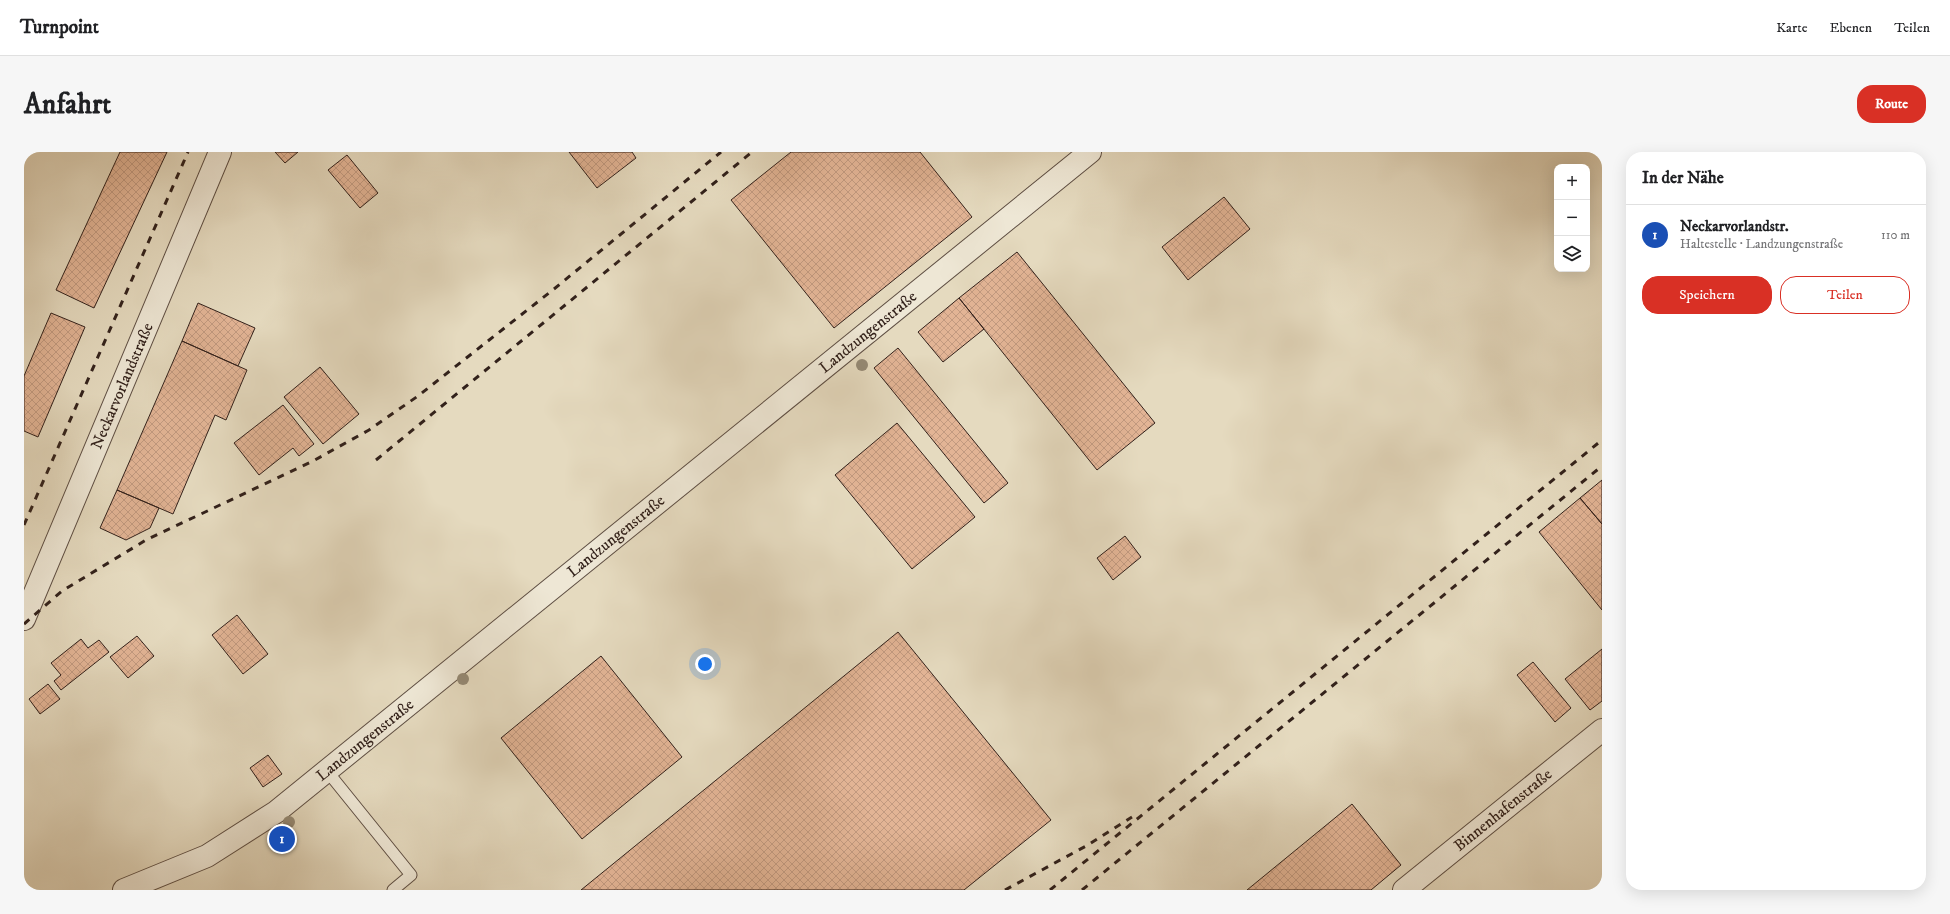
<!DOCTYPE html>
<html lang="de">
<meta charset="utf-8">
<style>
:root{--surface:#fff;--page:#f6f6f6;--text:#202124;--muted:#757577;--line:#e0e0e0;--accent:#d93025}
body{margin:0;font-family:"IM FELL DW Pica",serif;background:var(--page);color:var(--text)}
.controls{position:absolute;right:12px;top:12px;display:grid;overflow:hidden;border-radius:8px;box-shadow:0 4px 16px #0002}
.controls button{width:36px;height:36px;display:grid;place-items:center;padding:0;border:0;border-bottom:1px solid var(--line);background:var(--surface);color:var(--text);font:20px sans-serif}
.you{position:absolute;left:681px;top:512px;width:14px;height:14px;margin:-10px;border:3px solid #fff;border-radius:50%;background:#1a73e8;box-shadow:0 0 0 6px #1a73e833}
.badge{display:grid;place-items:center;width:26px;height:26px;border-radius:50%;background:var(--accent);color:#fff;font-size:13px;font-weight:700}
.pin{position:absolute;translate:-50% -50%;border:2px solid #fff;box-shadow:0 1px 4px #0006}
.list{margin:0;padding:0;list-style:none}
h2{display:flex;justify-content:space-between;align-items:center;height:52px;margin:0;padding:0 16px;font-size:17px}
h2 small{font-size:13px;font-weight:400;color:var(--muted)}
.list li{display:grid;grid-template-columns:26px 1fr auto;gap:12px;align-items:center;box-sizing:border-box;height:60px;padding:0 16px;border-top:1px solid var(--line)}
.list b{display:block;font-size:15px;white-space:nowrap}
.list p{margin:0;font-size:13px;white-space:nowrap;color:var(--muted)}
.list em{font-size:13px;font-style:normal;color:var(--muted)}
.actions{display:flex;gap:8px;padding:12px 16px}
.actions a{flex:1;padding:9px 0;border:1px solid var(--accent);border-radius:16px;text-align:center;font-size:14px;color:var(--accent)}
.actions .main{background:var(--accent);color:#fff}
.icon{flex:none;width:22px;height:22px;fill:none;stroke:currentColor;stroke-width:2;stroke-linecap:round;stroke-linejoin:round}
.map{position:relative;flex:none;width:1578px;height:738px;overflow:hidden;border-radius:16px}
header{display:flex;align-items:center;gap:24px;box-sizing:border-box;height:56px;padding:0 20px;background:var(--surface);border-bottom:1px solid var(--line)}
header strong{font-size:19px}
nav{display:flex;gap:22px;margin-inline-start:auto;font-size:14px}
.intro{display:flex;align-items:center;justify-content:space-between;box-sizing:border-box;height:96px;padding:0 24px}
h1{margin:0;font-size:28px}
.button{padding:10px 18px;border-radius:16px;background:var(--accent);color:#fff;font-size:14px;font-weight:700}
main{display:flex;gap:24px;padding:0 24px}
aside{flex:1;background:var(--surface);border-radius:16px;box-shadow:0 4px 16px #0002}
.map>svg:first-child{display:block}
</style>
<header>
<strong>Turnpoint</strong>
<nav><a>Karte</a><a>Ebenen</a><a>Teilen</a></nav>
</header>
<div class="intro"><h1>Anfahrt</h1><a class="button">Route</a></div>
<main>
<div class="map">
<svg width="1578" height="738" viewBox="0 0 1578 738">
<defs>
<pattern id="building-cross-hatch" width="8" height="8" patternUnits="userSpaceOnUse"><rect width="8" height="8" fill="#e2b495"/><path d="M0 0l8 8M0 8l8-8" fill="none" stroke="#c29a80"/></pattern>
</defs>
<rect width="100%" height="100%" fill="#e5dabf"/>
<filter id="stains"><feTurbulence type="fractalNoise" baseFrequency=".005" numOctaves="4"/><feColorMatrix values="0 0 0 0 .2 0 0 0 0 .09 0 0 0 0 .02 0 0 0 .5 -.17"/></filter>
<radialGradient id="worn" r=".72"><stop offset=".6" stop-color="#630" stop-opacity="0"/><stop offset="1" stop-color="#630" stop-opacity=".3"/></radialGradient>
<path fill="url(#building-cross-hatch)" stroke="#32211b" d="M96 0H143L70 156 32 138Z
M251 0H274L261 11Z
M545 0H608L612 6 573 36Z
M767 0H896L948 65 810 176 707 48Z
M323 3 354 41 336 56 304 18Z
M1200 45 1226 77 1164 128 1138 95Z
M993 100 1131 271 1073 318 935 146Z
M935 146 960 177 919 210 894 180Z
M174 151 231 176 214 214 158 189Z
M27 161 61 175 14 285 0 279V224Z
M158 189 223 218 202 268 191 263 149 362 93 338Z
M874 196 984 331 960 351 850 216Z
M296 215 335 262 299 292 260 245Z
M259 253 290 292 275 304 269 296 235 323 210 291Z
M873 271 951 365 888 417 811 323Z
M1578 328V372L1556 346Z
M93 338 135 356 126 376 102 388 76 376Z
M1556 346 1578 372V458L1515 380Z
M1101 384 1117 405 1089 428 1073 406Z
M213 463 244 502 219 522 188 483Z
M874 480 1027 668 940 738H557Z
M113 484 130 504 104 526 86 505Z
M57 487 64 496 75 488 85 500 37 538 30 529 37 523 27 511Z
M1578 497V549L1566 558 1541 527Z
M577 504 658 605 558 687 477 586Z
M1509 510 1547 556 1531 570 1493 523Z
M24 532 36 547 16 562 5 547Z
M244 603 258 622 239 635 226 616Z
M1328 652 1377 713 1347 738H1223Z"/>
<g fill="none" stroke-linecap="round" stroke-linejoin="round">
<g stroke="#5f4f44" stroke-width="13">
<path id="service" d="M303 619 387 723 369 738"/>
</g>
<g stroke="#5f4f44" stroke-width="24">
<path id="minor" d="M0 467 196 0
M100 738 183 704 252 660 1066 0
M1380 738 1578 578"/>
</g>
<use href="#service" stroke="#eee7d5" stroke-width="11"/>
<use href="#minor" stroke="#eee7d5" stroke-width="22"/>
<path stroke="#32211b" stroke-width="3" stroke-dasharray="7 7" stroke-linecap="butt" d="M352 308 728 0
M0 373 164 0
M0 472 38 439 122 388 289 309 345 278 394 244 530 137 697 0
M981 738 1062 694 1108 665
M1026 738 1578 288
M1058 738 1578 314"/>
</g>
<g fill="#958a75">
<circle cx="838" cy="213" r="6"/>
<circle cx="439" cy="527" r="6"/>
<circle cx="265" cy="670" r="6"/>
</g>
<g text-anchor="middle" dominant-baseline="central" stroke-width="3.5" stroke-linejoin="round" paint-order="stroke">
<g font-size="16" fill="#32211b" stroke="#eee7d5">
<text transform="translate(844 180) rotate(-39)">Landzungenstraße</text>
<text transform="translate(98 234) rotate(-67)">Neckarvorlandstraße</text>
<text transform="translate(592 384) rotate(-39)">Landzungenstraße</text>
<text transform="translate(341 588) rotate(-39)">Landzungenstraße</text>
<text transform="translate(1479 658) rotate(-39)">Binnenhafenstraße</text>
</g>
</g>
<rect width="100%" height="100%" filter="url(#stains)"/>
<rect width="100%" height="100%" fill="url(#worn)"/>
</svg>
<div class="controls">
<button>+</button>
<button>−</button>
<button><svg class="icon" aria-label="layers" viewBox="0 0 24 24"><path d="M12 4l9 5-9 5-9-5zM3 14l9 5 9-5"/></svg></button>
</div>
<div class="you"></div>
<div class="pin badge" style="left:258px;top:687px;background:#1a4fb4">1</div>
</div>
<aside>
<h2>In der Nähe<small></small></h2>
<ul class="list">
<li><span class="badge" style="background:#1a4fb4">1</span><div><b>Neckarvorlandstr.</b><p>Haltestelle · Landzungenstraße</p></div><em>110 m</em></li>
</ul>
<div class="actions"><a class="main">Speichern</a><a>Teilen</a></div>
</aside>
</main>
